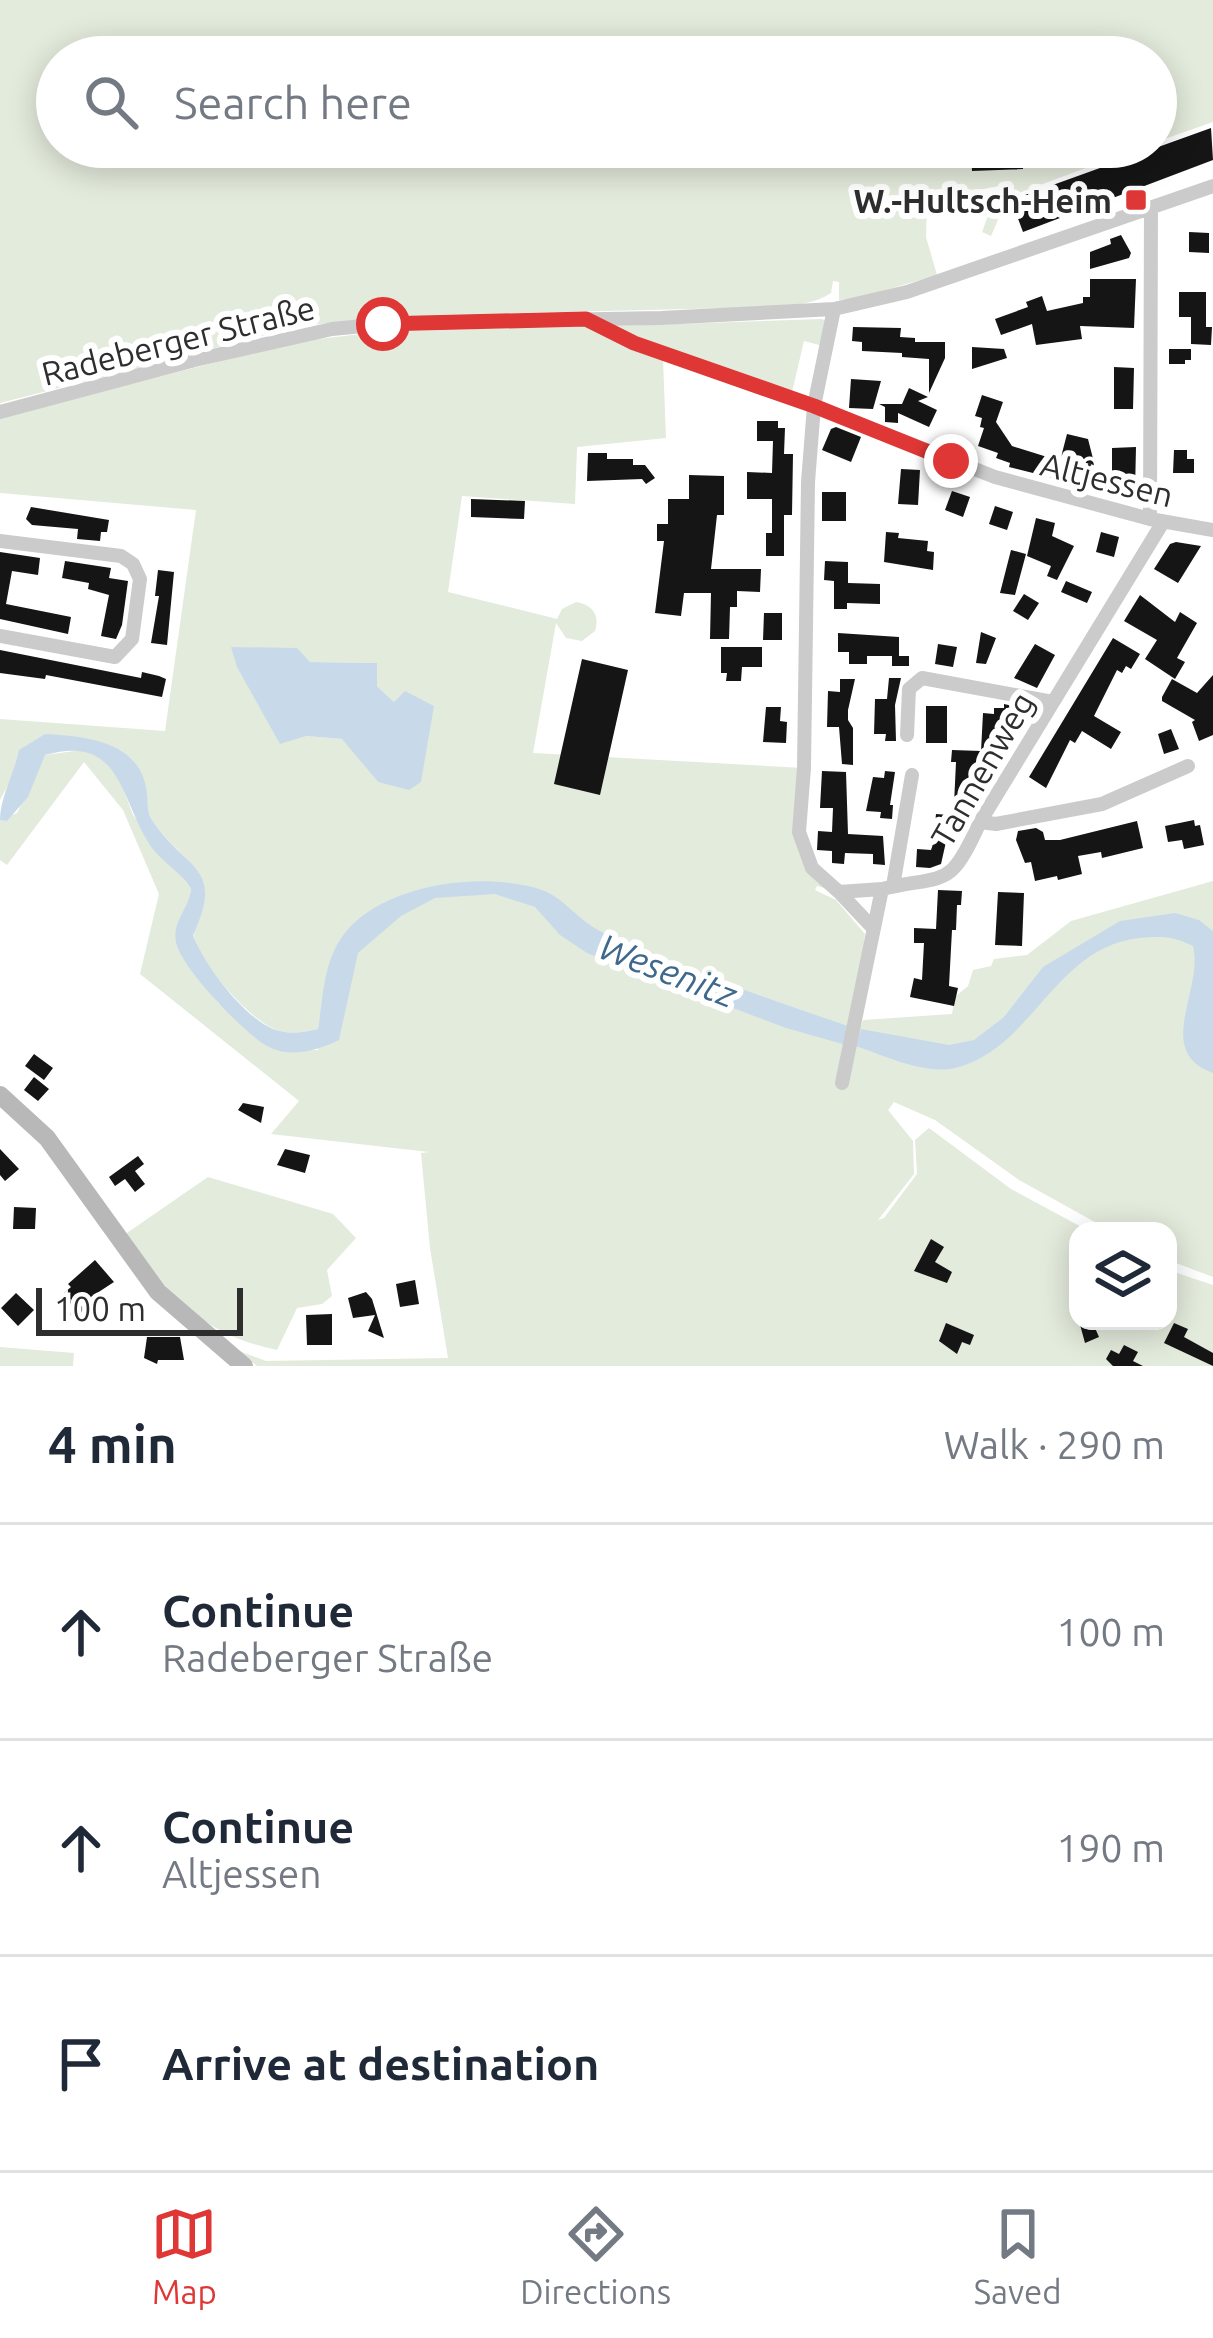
<!DOCTYPE html>
<meta charset="utf-8">
<style>
:root{--surface:#fff;--page:#f2f2f3;--text:#1f2937;--muted:#747a83;--line:#e0e1e3;--accent:#df3735}
body{margin:0;font-family:Ubuntu,sans-serif;background:var(--page);color:var(--text)}
.controls{position:absolute;right:36px;bottom:36px;display:grid;overflow:hidden;border-radius:24px;box-shadow:0 6px 30px #0003}
.controls button{width:108px;height:108px;display:grid;place-items:center;padding:0;border:0;border-bottom:3px solid var(--line);background:var(--surface);color:var(--text);font:60px sans-serif}
.scale{position:absolute;left:36px;bottom:30px;width:207px;box-sizing:border-box;padding-left:12px;border:6px solid #2e2e2e;border-top:0;font-size:33px;line-height:42px;white-space:nowrap;color:#2e2e2e;-webkit-text-stroke:9px #fff;paint-order:stroke}
.stop{position:absolute;width:36px;height:36px;margin:-27px;border:9px solid #df3735;border-radius:50%;background:#fff}
.stop.end{background:#df3735;border-color:#fff;box-shadow:0 3px 12px #0008}
.list{margin:0;padding:0;list-style:none}
h2{display:flex;justify-content:space-between;align-items:center;height:156px;margin:0;padding:0 48px;font-size:51px}
h2 small{font-size:39px;font-weight:400;color:var(--muted)}
.list li{display:grid;grid-template-columns:78px 1fr auto;gap:36px;align-items:center;box-sizing:border-box;height:216px;padding:0 48px;border-top:3px solid var(--line)}
.list b{display:block;font-size:45px;white-space:nowrap}
.list p{margin:0;font-size:39px;white-space:nowrap;color:var(--muted)}
.list em{font-size:39px;font-style:normal;color:var(--muted)}
.icon{flex:none;width:66px;height:66px;fill:none;stroke:currentColor;stroke-width:2;stroke-linecap:round;stroke-linejoin:round}
.map{position:relative;flex:none;width:1213px;height:1366px;overflow:hidden}
.search{position:absolute;background:var(--surface);box-shadow:0 6px 30px #0003;left:36px;right:36px;top:36px;height:132px;display:flex;align-items:center;gap:30px;box-sizing:border-box;padding:0 42px;border-radius:66px;color:var(--muted);font-size:45px}
.sheet{height:804px;background:var(--surface)}
nav{display:flex;justify-content:space-around;align-items:center;box-sizing:border-box;height:168px;border-top:3px solid var(--line);background:var(--surface);font-size:33px;color:var(--muted)}
nav a{display:grid;justify-items:center;gap:6px}
nav .on{color:var(--accent)}
.map>svg:first-child{display:block}
</style>
<div class="map">
<svg width="1213" height="1366" viewBox="0 0 1213 1366">
<rect width="100%" height="100%" fill="#fff"/>
<path fill="#e3ebdc" fill-rule="evenodd" d="M0 0H1213V122L1156 142V57H57V147H1142L1008 197 991 236 982 232 999 186 927 200 926 237 937 275 855 299 839 300V282L833 281 831 293C814 304 798 304 780 307L395 316 301 326 0 403Z
M822 319 827 321 823 346 804 341 792 392 620 331 618 326Z
M585 325 663 360 666 438 577 447 575 504 462 496 448 592 557 619 562 609 576 602C593 605 600 615 595 631L582 641 566 638 556 623 533 753 804 768 801 845 839 892 817 886 815 890 836 900 865 934 853 1024 861 1026 863 1020 952 1014 955 997 968 986 973 970 991 966 994 959 1027 955 1071 921 1213 881V1277L1168 1260V1231H1111L1019 1180 935 1120 894 1102 888 1110 913 1141 914 1174 878 1220 884 1218 917 1174 915 1140 929 1128 1011 1189 1089 1231H1078V1321H1168V1270L1213 1285V1366H257L239 1351 266 1361 448 1358 430 1248 421 1153 429 1152 271 1134 299 1101 140 974 159 894 123 810 84 762 7 865 0 860V820L17 813 45 755 82 750 101 756 119 778 133 815 191 889 184 958 218 1003 269 1047 318 1050 326 986 318 1029C305 1032 293 1034 280 1031 252 1024 197 961 193 932 190 911 193 886 192 865 180 851 164 838 154 823 144 809 149 793 143 778 128 741 78 741 45 734L15 772 0 800V719L165 731 196 510 0 493V417L301 341 370 333 381 345 388 343V332ZM310 662 376 663 377 686 395 703 378 782 343 739 306 736Z
M208 1177 333 1214 356 1238 327 1270 332 1296 322 1304 297 1308 277 1350C201 1334 169 1296 124 1235Z
M0 1347 74 1353 73 1366H0Z"/>
<path fill="#c8daea" d="M231 647 297 648 310 662 377 663V686L394 702 405 691 434 706 421 782 409 790 378 782 342 739 306 736 280 744 237 667Z
M45 734C82 736 137 740 146 787 149 800 145 811 154 823 187 871 225 866 193 935 204 965 248 1024 280 1031 294 1034 305 1032 318 1029 323 1000 323 966 340 940 376 884 482 870 542 890 563 897 580 922 602 932 681 969 768 999 851 1027L846 1045 786 1028 587 953 560 935 535 907 495 894 435 898 401 916 358 953 339 1040C318 1050 290 1059 267 1046 244 1033 180 967 176 942 172 921 189 909 191 889 181 872 163 863 152 848 119 800 123 733 45 755L28 797 7 821 0 820C0 797 14 775 19 750Z
M1175 913 1199 920 1213 931V1073C1153 1052 1204 990 1193 946 1173 936 1162 936 1140 938 1055 946 1033 1049 955 1068 925 1075 885 1056 856 1046L861 1029 949 1045 974 1040 1004 1017 1043 967 1120 921Z"/>
<path fill="#151515" d="M1211 128 1213 160 1023 232 1011 200Z
M971 147H1023V169L972 171Z
M1189 232 1209 233V253L1189 252Z
M1121 235 1131 253 1129 258 1090 269V252L1111 244 1110 239Z
M1090 279H1136L1134 328 1080 326 1082 339 1036 345 1032 324 1001 335 995 319 1028 307 1026 302 1042 296 1047 311 1083 303V297H1090Z
M1179 292H1206V327H1212L1211 345 1191 344V317H1179Z
M853 327 901 328 900 337 915 338V342H945V358L929 393V359L902 357V353L862 351V342L852 341Z
M972 347 1004 349 1007 358 972 369Z
M1169 349H1191V360H1185V364H1169Z
M1114 367 1134 368 1133 409H1114Z
M851 379 881 381 873 409 849 408Z
M909 388 928 397 918 401 937 410 929 427 898 413V423L885 422V407L879 404H902Z
M982 395 1003 402 996 422 1012 446 1060 461 1067 434 1088 439 1101 490 1009 467 1010 463 996 458 998 453 978 446 984 428 980 427 982 418 975 416Z
M757 421H778V428H785L784 454H793L792 515H784V556H766V533H772V499H747V472L772 473 773 441H757Z
M836 427 861 437 851 462 822 450 831 429Z
M1136 447 1135 491 1130 496 1112 492V448Z
M1174 450H1187V459H1194V473H1173Z
M588 453H607V459H633V465H645L655 478 646 484 642 479 587 481Z
M901 469 920 470 918 505 898 504Z
M689 475 724 476V515H717L711 569H761L760 592 737 591V607H730L729 639H710L711 593H684L681 616 655 613 664 541H657V524H668V499H689Z
M952 491 970 497 963 517 945 510Z
M822 492H846V521H822Z
M471 499 525 501 524 519 471 517Z
M995 506 1013 512 1007 530 989 524Z
M31 507 109 520 107 532H101L100 541 77 539 78 529 32 525 26 519Z
M1036 518 1055 523 1052 536 1074 546 1057 580 1047 576 1051 566 1027 556Z
M886 532 899 533 898 538 928 541 927 551 934 552 933 570 884 562Z
M1101 532 1119 537 1114 557 1096 552Z
M1176 542 1201 546 1178 583 1154 569 1170 544Z
M1011 550 1026 554 1015 595 1000 593Z
M0 552 40 558 38 575 12 571 6 604 71 617 68 634 0 619Z
M65 561 111 568 109 578 128 581 122 625 116 639 101 636 109 595 88 589 89 583 62 578Z
M825 561 848 562V583L880 584V604L847 603V609H834V581L824 580Z
M158 570 174 572 167 645 151 643 159 596H155Z
M1066 581 1092 592 1087 603 1061 592Z
M1024 594 1039 603 1028 620 1013 611Z
M1140 595 1175 622 1180 612 1197 623 1177 658 1185 662 1175 679 1145 659 1157 640 1124 621Z
M764 613H782V640H763Z
M981 632 996 638 986 664 976 663Z
M838 633 899 637V656H909V666H892V656H898H867V664H849V652H838Z
M1113 638 1140 654 1131 669 1126 666 1122 673 1117 670 1094 716 1121 732 1111 749 1082 731 1075 743 1070 740 1046 788 1029 777Z
M938 644 957 647 953 667 935 664Z
M1035 644 1055 655 1037 688 1014 678Z
M721 647H762V667H742L741 681H726L727 673H721Z
M0 650 141 678 142 672 159 676 166 679 162 697 46 675 45 679 0 673Z
M582 659 628 670 600 795 554 784Z
M1213 675V735L1199 741 1192 722 1195 720 1162 701V697L1172 679 1197 693Z
M889 678H901L895 705 896 741H885L886 734H874L875 699H887Z
M840 679H855L848 710V720L853 728V765L842 764 839 727H827L828 691 840 692Z
M1004 704 1026 709 1006 708 1002 765H987L986 778 981 777 980 796 967 795 960 834 948 833 941 864 930 868 916 867 917 849 931 850 933 844 936 814 949 815 950 804H954L956 762H951L952 750 981 751 983 713 994 714V708H1004Z
M926 706H947V743H926Z
M766 707H781L780 721 787 722 786 743 763 742Z
M1171 729 1179 749 1164 754 1158 734Z
M822 771 846 772 848 834 883 836 885 865 873 864V854L845 853 844 864 832 863V851L817 850 818 831 832 832 833 808H820Z
M885 771 895 772 890 805H893L892 819 880 818 881 812 866 811 873 777 884 778Z
M1194 820 1195 826 1200 825 1204 845 1184 849 1182 840 1168 842 1165 826Z
M1137 821 1143 848 1102 858 1101 852 1078 856 1082 874 1058 880 1057 876 1035 881 1031 862 1025 863 1016 840 1018 831 1036 828 1043 832 1045 840H1060Z
M938 890 962 891 961 905H957L956 930H952L949 986 958 988 954 1006 910 997 914 978 922 980 924 943H914V928L936 929Z
M998 892 1024 893 1022 946 995 945Z
M34 1054 53 1068 44 1080 25 1066Z
M34 1077 49 1089 38 1101 24 1090Z
M243 1103 264 1107 261 1123 238 1110Z
M0 1149 19 1169 5 1181 0 1175Z
M285 1149 310 1155 305 1173 277 1165Z
M138 1156 144 1164 135 1171 145 1184 135 1192 125 1179 115 1186 109 1177Z
M14 1207 36 1208 35 1229H13Z
M931 1239 944 1247 935 1262 952 1272 947 1283 914 1271Z
M95 1260 114 1282 91 1297 98 1305 80 1324 63 1308 71 1300 64 1293 71 1287 68 1284Z
M415 1280 419 1304 400 1307 396 1284Z
M366 1292 372 1299 384 1338 368 1331 375 1315 353 1318 348 1298Z
M16 1293 34 1310 18 1326 1 1308Z
M332 1314V1345H307L306 1315Z
M1079 1321H1092L1099 1337 1085 1343Z
M946 1323 974 1335 970 1345 962 1342 957 1354 939 1341Z
M1174 1323 1188 1329 1184 1337 1213 1353V1366L1164 1343Z
M147 1337H180L184 1360H158L157 1364 144 1358Z
M1124 1345 1138 1352 1133 1361 1143 1366H1113L1106 1359 1111 1350 1119 1354Z"/>
<g fill="none" stroke-linecap="round" stroke-linejoin="round">
<path stroke="#cbcbcb" stroke-width="14" d="M834 309 814 406 808 482 804 768 799 832 812 868 839 892 882 889
M591 321 634 343 814 406 995 477 1150 519 1213 530
M0 412 195 360 332 329 394 323 661 318 834 309 907 292 1213 186
M1150 519 1151 207
M0 541 121 556 133 564 140 579 132 639 115 657 0 636
M907 735 909 689 922 678 1053 702
M980 822 996 824 1102 804 1188 766
M893 886 912 775
M839 892 872 927
M842 1083 882 889C948 874 949 890 980 822L1163 522"/>
<path stroke="#b8b8b8" stroke-width="18" d="M0 1095 47 1138 158 1292 244 1366"/>
</g>
<g fill="none" stroke-linecap="round" stroke-linejoin="round">
<path stroke="#df3735" stroke-width="15" d="M383 324 586 319 634 343 814 406 951 461"/>
</g>
<rect fill="#df3735" stroke="#fff" stroke-width="4.5" x="1124" y="188" width="24" height="24" rx="6"/>
<g text-anchor="middle" dominant-baseline="central" stroke-width="12" stroke-linejoin="round" paint-order="stroke">
<g font-size="33" font-weight="bold" fill="#2e2e2e" stroke="#fff" text-anchor="end">
<text x="1112" y="200">W.-Hultsch-Heim</text>
</g>
<g font-size="33" fill="#2e2e2e" stroke="#fff">
<text transform="translate(178 340) rotate(-14)">Radeberger Straße</text>
<text transform="translate(1107 479) rotate(14)">Altjessen</text>
<text transform="translate(982 769) rotate(-60)">Tannenweg</text>
</g>
<g font-size="36" font-style="italic" fill="#3f688d" stroke="#fff">
<text transform="translate(668 970) rotate(21)">Wesenitz</text>
</g>
</g>
</svg>
<div class="controls">
<button><svg class="icon" aria-label="layers" viewBox="0 0 24 24"><path d="M12 4l9 5-9 5-9-5zM3 14l9 5 9-5"/></svg></button>
</div>
<div class="scale">100 m</div>
<div class="stop" style="left:383px;top:324px"></div>
<div class="stop end" style="left:951px;top:461px"></div>
<div class="search"><svg class="icon" aria-label="search" viewBox="0 0 24 24"><circle cx="10" cy="10" r="6"/><path d="M15 15l6 6"/></svg>Search here</div>
</div>
<section class="sheet">
<h2>4 min<small>Walk · 290 m</small></h2>
<ul class="list">
<li><svg class="icon" aria-label="ahead" viewBox="0 0 24 24"><path d="M12 20V5M6 11l6-6 6 6"/></svg><div><b>Continue</b><p>Radeberger Straße</p></div><em>100 m</em></li>
<li><svg class="icon" aria-label="ahead" viewBox="0 0 24 24"><path d="M12 20V5M6 11l6-6 6 6"/></svg><div><b>Continue</b><p>Altjessen</p></div><em>190 m</em></li>
<li><svg class="icon" aria-label="arrive" viewBox="0 0 24 24"><path d="M6 21V4h12l-3 4 3 4H6"/></svg><div><b>Arrive at destination</b></div></li>
</ul>
</section>
<nav>
<a class="on"><svg class="icon" aria-label="map" viewBox="0 0 24 24"><path d="M3 6l6-2 6 2 6-2v14l-6 2-6-2-6 2zM9 4v14M15 6v14"/></svg>Map</a>
<a><svg class="icon" aria-label="directions" viewBox="0 0 24 24"><path d="M12 3l9 9-9 9-9-9zM9 14v-3h6M13 9l2 2-2 2"/></svg>Directions</a>
<a><svg class="icon" aria-label="saved" viewBox="0 0 24 24"><path d="M7 4h10v16l-5-4-5 4z"/></svg>Saved</a>
</nav>
